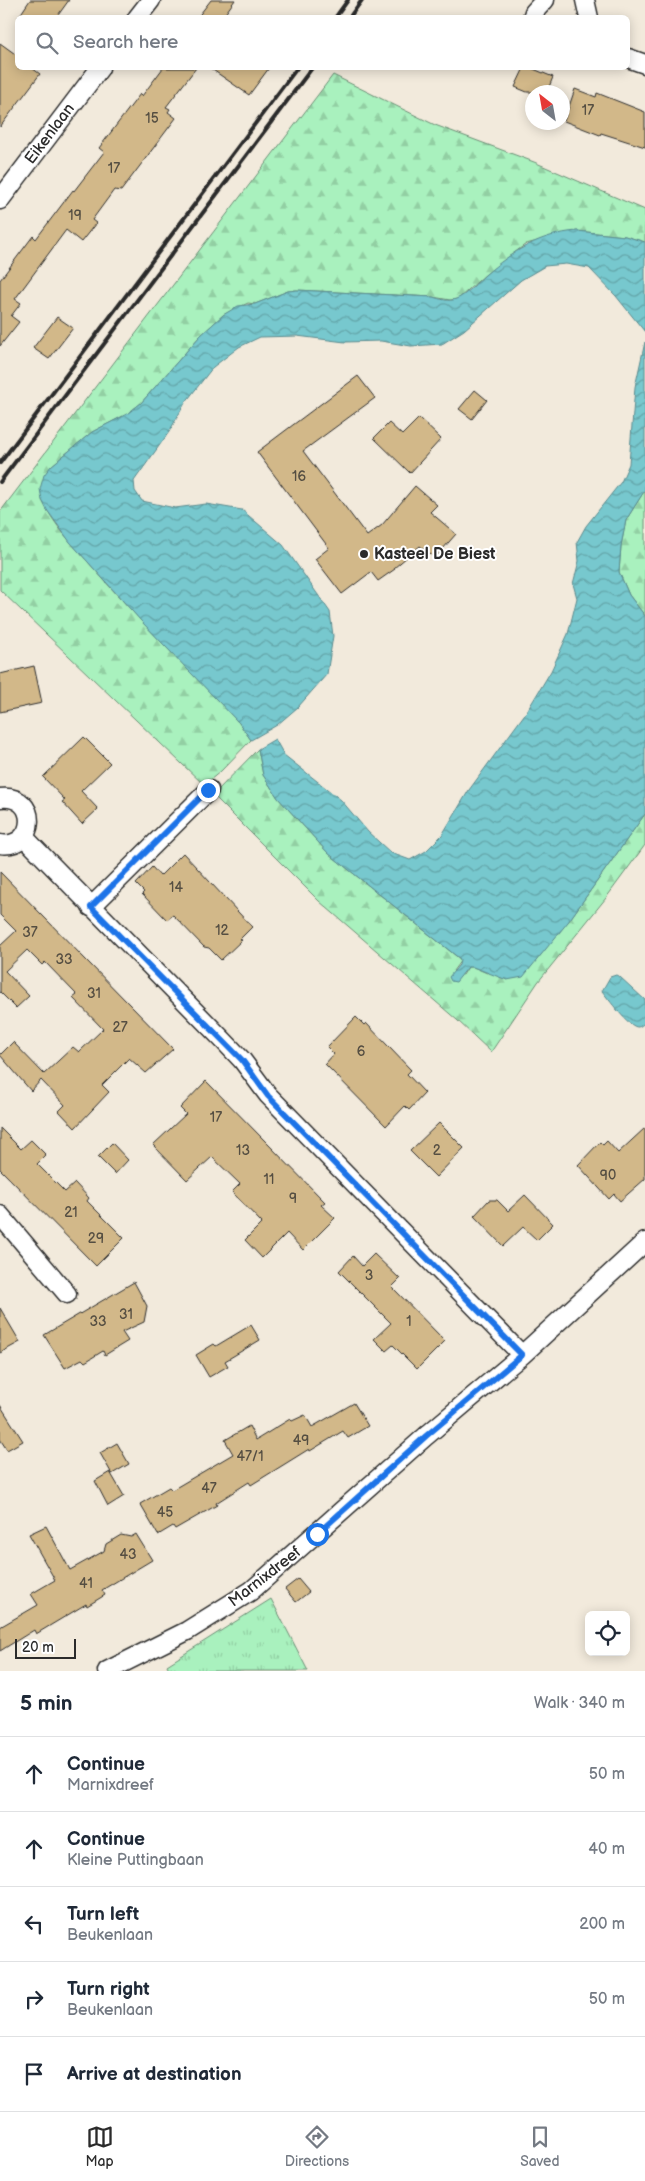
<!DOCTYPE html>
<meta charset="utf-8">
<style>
:root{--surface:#fff;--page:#f2f2f3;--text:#1f2937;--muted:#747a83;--line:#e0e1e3;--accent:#2b2b2b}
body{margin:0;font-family:"Balsamiq Sans",sans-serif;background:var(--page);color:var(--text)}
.controls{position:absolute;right:15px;bottom:15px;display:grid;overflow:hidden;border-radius:8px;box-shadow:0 2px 12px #0003}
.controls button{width:45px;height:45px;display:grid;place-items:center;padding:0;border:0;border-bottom:1px solid var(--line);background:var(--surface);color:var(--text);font:25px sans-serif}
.compass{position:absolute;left:525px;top:85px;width:45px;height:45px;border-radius:50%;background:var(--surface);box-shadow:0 2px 12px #0003;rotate:329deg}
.scale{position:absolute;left:15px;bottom:12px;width:61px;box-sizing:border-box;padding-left:5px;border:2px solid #2b2b2b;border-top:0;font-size:14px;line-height:18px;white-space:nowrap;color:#2b2b2b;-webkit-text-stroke:4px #fff;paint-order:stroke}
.stop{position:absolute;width:15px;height:15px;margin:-11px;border:4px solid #1a73e8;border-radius:50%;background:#fff}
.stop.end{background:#1a73e8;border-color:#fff;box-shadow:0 1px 5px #0008}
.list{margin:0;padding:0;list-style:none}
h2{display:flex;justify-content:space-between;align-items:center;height:65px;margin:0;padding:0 20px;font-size:21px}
h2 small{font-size:16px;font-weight:400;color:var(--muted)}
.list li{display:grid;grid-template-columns:32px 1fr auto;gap:15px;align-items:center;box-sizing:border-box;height:75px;padding:0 20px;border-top:1px solid var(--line)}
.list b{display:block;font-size:19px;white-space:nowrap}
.list p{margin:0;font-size:16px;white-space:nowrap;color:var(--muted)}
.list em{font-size:16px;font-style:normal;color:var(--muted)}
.icon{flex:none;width:28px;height:28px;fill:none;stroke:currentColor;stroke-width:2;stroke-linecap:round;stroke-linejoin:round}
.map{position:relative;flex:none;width:645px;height:1671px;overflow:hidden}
.search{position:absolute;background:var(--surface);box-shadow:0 2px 12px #0003;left:15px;right:15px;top:15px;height:55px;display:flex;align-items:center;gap:12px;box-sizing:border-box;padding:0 18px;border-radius:8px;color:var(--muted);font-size:19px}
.sheet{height:440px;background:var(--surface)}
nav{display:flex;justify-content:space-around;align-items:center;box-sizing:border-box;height:70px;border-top:1px solid var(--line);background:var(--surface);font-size:14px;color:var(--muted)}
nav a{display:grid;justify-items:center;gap:2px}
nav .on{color:var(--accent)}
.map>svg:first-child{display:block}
</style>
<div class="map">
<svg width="645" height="1671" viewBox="0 0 645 1671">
<defs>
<pattern id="grass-tufts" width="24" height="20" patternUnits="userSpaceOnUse" patternTransform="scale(1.25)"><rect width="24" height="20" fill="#a9f1be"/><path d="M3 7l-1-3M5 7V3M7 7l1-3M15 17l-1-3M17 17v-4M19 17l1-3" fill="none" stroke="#92cfa3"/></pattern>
<pattern id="forest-firs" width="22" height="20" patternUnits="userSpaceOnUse" patternTransform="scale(1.25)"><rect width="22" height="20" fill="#a9f1be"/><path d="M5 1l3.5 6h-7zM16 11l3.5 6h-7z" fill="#92cfa3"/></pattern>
<pattern id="water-waves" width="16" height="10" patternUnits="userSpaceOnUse" patternTransform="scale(1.25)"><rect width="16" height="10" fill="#77c8ce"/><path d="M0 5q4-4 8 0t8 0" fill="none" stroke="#62a3a7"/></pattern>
</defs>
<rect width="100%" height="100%" fill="#f2eadc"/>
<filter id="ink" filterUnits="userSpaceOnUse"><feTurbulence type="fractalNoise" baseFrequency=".02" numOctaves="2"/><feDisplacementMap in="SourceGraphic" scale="10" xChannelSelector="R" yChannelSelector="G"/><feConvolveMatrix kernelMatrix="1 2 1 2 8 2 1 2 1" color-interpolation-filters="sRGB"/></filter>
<g filter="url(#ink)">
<path fill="url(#grass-tufts)" stroke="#6a8e74" d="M271 1599 308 1671H170L167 1665Z"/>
<path fill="url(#forest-firs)" stroke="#6a8e74" d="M333 75 435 125 534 162 645 210V242L625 236 577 231 526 244 486 274 458 299 450 300 433 297 297 290 288 291 255 304 248 303 223 315 200 336 141 403 127 414 92 432 51 466 42 500C54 526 76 548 95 570 141 623 191 671 239 723L251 740 221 771 204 785 0 590V512Z
M645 490V616L629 595 619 572 621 546 626 520Z
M258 749 263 775 278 798 328 853 461 960 453 971 463 975 468 967H473L487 973 568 922 645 814V845L606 898 538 982 491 1052 457 1020 319 901 213 795Z"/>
<path fill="url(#water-waves)" stroke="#59898d" d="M577 231 625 236 645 242V332L616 296 589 268 566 264 545 266 521 280 464 330 442 344 411 346 381 341 345 342 297 336 260 337 239 347 213 367 185 403 169 432 134 481 135 491 142 501 175 508 206 504 242 510 283 545 330 612 333 636 327 674 298 707 277 725 251 740 239 723 141 621 70 542 47 510 42 500 40 489 44 475 51 466 92 432 127 414 141 403 200 336 223 315 238 306 255 304 288 291 297 290 433 297C440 299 449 302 456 299 467 295 477 282 485 275 513 251 540 234 577 231Z
M645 342V490L626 520 621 546 619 572 629 595 645 616V814L568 922 523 977 507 980 473 967H468L456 982 451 981 449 977 459 965 460 959 328 853 278 798 263 775 258 749 275 739 284 755 341 800 368 832 391 853 410 860 426 851 442 835 469 790 527 711 551 671 568 634 577 598 573 584 579 561 577 542 586 526 621 482 629 464 635 387Z
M616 975 620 977 645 1000V1023C643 1024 640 1027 638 1027 629 1028 608 998 602 991L610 977Z"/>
<path fill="#d2b889" stroke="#2b2b2b" d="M30 0H69L56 18H18Z
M211 0H235L222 18H197Z
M0 43 18 56V68H32L40 74 0 127Z
M163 68H196L166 107 170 109 168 112 176 118 121 191 114 190 92 220 96 223 81 242 66 230 15 299 21 303 11 316 19 322 0 346V280L33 236 36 239 73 190 74 191 104 152 99 148 140 94 142 96Z
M210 68H269L249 95Z
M524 68H531L553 77 547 92H527L515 87Z
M575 89 596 97 597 93 645 112V147L601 133 600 135 564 121Z
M57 317 73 328 49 359 33 348Z
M358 376 375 398 303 451 367 536 382 525 415 486 437 505 430 512 456 534 435 558 420 546 394 568 395 569 378 581 371 572 342 594 315 559 329 548 257 452Z
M475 390 487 400 472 419 459 409Z
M419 418 441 439 410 473 374 438 389 423 402 435Z
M34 666 42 703 0 712V674Z
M84 737 110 763 81 791 98 809 82 824 62 802 65 800 43 777Z
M183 853 252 927 240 939 242 940 221 960 209 948 204 947 173 915 167 920 142 894 144 892 136 884 152 867 160 876Z
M0 872 173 1049 146 1073 129 1058 102 1085 109 1092 75 1128 59 1111 65 1105 41 1080 31 1091 0 1055 13 1042 44 1074 73 1047 79 1052 103 1029 73 998 77 995 45 962 42 965 27 950 5 971 29 996 16 1008 0 992V946L16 931 0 915Z
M356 1017 364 1025 366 1023 411 1070 407 1074 425 1093 409 1110 405 1106 386 1126 325 1064 334 1054 327 1047Z
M206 1081 325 1202 321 1205 335 1218 303 1250 287 1233 262 1258 245 1240 262 1223 232 1192 240 1184 212 1157 187 1180 153 1145 186 1114 180 1108Z
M439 1123 464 1148 436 1177 410 1151Z
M0 1128 21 1149 31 1140 46 1155 37 1164 65 1192 75 1183 89 1198 87 1201 124 1238 96 1266 0 1169Z
M645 1128V1179L620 1201 614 1194 609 1199 578 1165 600 1142 603 1145 607 1141 618 1153Z
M112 1143 128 1160 115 1174 98 1157Z
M525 1195 553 1224 537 1240 523 1227 503 1246 474 1216 489 1200H497L508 1211Z
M374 1254 400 1279 392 1287 445 1341 417 1369 393 1345 386 1351 374 1339 391 1323 339 1271 353 1256 362 1266Z
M134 1282 147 1306 144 1322 122 1332 128 1341 105 1355 103 1351 85 1362 82 1359 65 1368 44 1335Z
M0 1308 20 1342 0 1353Z
M251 1325 260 1340 225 1361 228 1366 209 1377 196 1355 214 1344 216 1346Z
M354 1403 368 1426 348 1438 343 1431 310 1451 309 1449 251 1485 249 1482 216 1503 217 1505 175 1529 173 1526 158 1535 140 1504 169 1487 172 1490 233 1454 225 1440 249 1426 256 1440 290 1419 292 1421 305 1415 312 1427Z
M0 1405 23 1441 7 1450 0 1439Z
M117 1443 129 1464 112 1474 100 1453Z
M110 1472 124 1496 108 1506 95 1481Z
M46 1526 70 1570 104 1551 106 1544 121 1535 131 1537 136 1534 152 1560 102 1590 105 1595 87 1606 86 1604 36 1634 34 1630 0 1651V1627L38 1605 31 1594 55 1580 29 1534Z
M298 1579 309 1592 296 1602 285 1589Z"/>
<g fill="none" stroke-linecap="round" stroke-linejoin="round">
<g stroke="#2b2b2b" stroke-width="21">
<path id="street" d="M585 0 589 18
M137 18 151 0
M532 18 534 12 545 0
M628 58 645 64
M0 200 100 68
M0 798C40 793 37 850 0 844
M24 837 222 1039 242 1060 268 1095 522 1355
M91 907 209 790
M0 1215 67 1294
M107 1671 187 1631 251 1591 426 1436 522 1355 645 1242"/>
</g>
<use href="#street" stroke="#fff" stroke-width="18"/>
<path stroke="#2b2b2b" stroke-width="4" d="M335 18 348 0
M349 18 362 0
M0 463 297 68
M0 482 312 68"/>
</g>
</g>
<g fill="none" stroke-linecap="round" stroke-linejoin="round" filter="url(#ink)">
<path stroke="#1a73e8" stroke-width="6" d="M208 790 91 907 242 1060 268 1096 522 1355 426 1436 317 1534"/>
</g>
<circle fill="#2b2b2b" stroke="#fff" stroke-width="2" cx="364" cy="554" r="5"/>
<g text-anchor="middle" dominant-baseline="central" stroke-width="4" stroke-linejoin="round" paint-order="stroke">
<g font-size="14" fill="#554e42">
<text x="588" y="110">17</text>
<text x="152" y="118">15</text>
<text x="114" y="168">17</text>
<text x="75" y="215">19</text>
<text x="299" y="476">16</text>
<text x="176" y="887">14</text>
<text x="222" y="930">12</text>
<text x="30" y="932">37</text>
<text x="64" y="959">33</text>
<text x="94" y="993">31</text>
<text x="120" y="1027">27</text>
<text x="361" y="1051">6</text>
<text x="216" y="1117">17</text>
<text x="243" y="1150">13</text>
<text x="437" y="1150">2</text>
<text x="608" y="1175">90</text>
<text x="269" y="1179">11</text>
<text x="293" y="1198">9</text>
<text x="71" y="1212">21</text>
<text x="96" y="1238">29</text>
<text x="369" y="1275">3</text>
<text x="126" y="1314">31</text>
<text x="98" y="1321">33</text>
<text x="409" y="1321">1</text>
<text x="301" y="1440">49</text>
<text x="250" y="1456">47/1</text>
<text x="209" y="1488">47</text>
<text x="165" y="1512">45</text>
<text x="128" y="1554">43</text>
<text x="86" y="1583">41</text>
</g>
<g font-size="16" fill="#2b2b2b" stroke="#fff">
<text transform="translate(50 134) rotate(-53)">Eikenlaan</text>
<text transform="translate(265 1577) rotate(-38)">Marnixdreef</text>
</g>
<g font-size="16" font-weight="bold" fill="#2b2b2b" stroke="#fff" text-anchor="start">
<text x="374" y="554">Kasteel De Biest</text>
</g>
</g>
</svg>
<div class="controls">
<button><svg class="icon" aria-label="locate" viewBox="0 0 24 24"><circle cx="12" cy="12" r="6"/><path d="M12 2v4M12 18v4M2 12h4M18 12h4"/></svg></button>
</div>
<svg class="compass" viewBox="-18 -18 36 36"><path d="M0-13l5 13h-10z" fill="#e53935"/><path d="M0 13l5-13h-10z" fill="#747a83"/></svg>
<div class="scale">20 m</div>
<div class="stop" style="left:317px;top:1534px"></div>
<div class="stop end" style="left:208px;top:790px"></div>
<div class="search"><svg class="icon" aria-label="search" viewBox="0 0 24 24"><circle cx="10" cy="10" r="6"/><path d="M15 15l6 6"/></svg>Search here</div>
</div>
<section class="sheet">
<h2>5 min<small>Walk · 340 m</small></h2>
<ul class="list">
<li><svg class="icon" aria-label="ahead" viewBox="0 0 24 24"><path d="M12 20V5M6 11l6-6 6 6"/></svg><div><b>Continue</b><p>Marnixdreef</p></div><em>50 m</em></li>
<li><svg class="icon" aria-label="ahead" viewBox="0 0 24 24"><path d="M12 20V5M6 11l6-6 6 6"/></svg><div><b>Continue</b><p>Kleine Puttingbaan</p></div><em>40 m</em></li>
<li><svg class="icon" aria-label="left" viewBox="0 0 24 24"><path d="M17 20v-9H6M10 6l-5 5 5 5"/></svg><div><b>Turn left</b><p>Beukenlaan</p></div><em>200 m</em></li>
<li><svg class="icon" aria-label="right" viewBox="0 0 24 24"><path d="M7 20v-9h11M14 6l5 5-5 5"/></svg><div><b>Turn right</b><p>Beukenlaan</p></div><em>50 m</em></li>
<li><svg class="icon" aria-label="arrive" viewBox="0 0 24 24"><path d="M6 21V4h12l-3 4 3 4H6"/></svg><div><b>Arrive at destination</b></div></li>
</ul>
</section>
<nav>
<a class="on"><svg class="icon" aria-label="map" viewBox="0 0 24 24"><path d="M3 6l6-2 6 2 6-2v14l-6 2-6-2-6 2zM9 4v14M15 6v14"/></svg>Map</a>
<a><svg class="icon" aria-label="directions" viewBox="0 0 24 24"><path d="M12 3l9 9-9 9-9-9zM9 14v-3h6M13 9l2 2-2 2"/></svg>Directions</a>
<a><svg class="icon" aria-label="saved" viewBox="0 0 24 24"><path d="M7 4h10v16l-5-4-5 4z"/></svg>Saved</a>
</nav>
